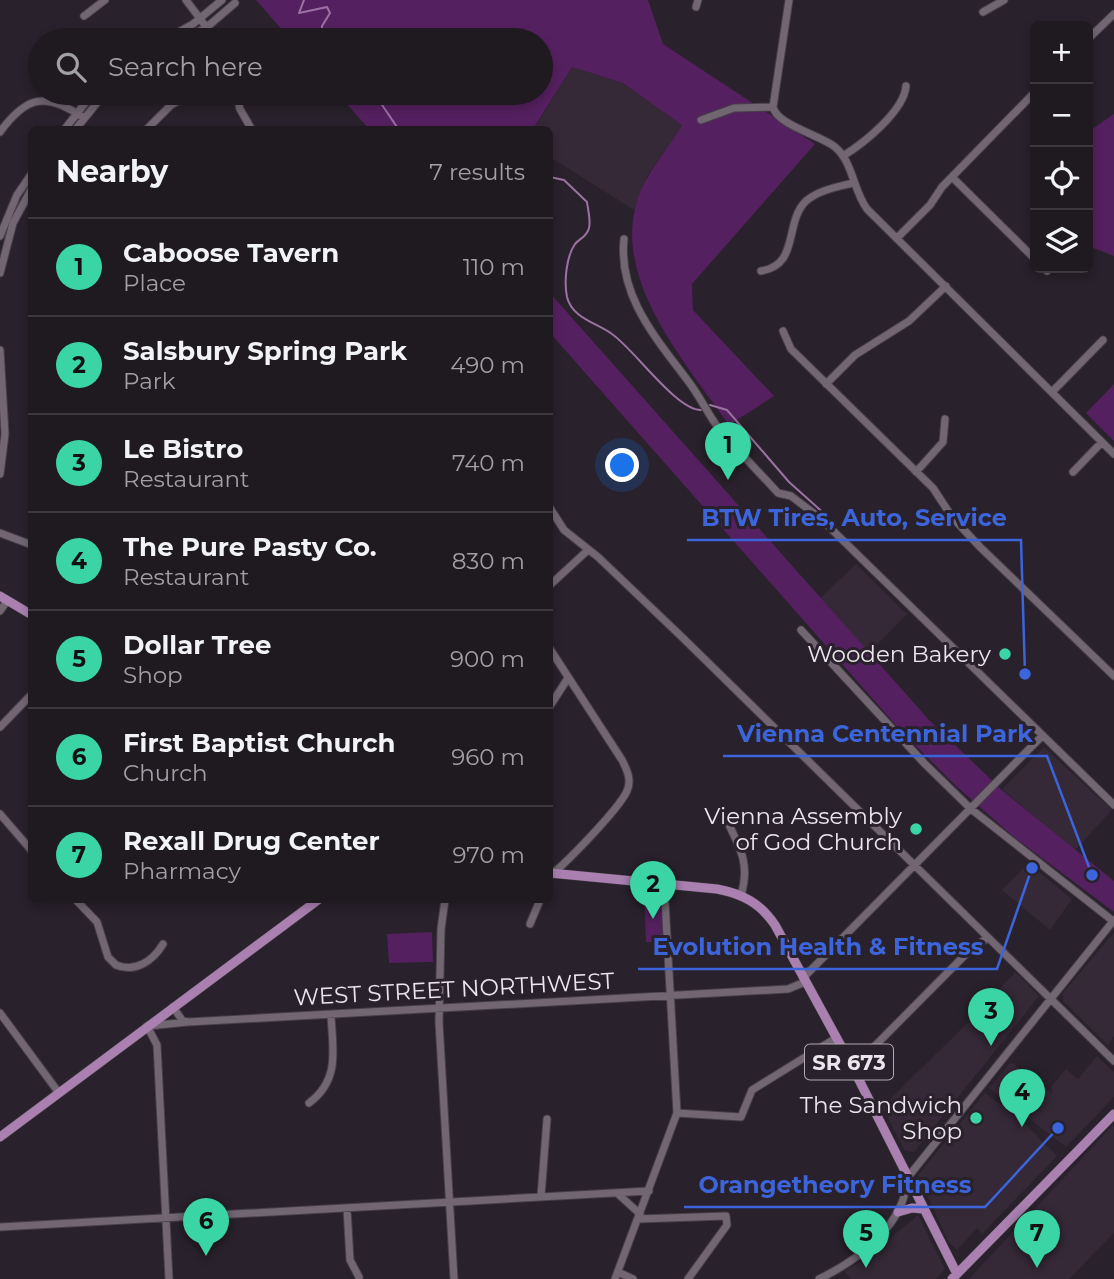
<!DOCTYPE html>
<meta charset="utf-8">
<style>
:root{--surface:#1f1920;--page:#2c262d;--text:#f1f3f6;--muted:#a1a0a5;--line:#3c383e;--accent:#3bd4a4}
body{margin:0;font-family:Montserrat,sans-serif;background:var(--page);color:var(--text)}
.controls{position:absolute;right:21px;top:21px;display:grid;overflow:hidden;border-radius:10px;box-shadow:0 4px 10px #0003}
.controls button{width:63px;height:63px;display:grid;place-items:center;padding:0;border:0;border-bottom:2px solid var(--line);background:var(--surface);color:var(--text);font:35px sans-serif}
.you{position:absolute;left:623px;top:466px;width:24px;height:24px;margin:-18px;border:5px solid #fff;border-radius:50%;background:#1a73e8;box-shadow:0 0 0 10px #1a73e833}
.badge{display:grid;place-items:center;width:46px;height:46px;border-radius:50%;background:var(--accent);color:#111;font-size:23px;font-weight:700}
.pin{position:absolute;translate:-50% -58px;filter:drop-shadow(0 2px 4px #0008)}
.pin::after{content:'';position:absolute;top:37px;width:24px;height:21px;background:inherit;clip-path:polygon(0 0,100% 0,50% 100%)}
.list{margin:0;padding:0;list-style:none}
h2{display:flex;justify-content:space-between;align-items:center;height:91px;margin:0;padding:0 28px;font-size:30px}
h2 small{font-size:23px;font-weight:400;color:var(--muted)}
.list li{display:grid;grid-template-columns:46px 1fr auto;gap:21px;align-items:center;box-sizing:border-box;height:98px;padding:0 28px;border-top:2px solid var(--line)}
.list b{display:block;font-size:26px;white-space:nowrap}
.list p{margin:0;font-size:23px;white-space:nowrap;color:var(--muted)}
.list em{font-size:23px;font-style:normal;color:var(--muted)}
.icon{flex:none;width:38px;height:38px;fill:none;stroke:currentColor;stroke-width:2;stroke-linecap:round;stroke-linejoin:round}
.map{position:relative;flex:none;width:1114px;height:1279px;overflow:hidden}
.search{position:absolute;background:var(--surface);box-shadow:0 4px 10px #0003;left:28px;top:28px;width:525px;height:77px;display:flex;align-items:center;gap:18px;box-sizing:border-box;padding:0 24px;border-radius:38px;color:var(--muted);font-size:26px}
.panel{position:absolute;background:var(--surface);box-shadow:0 4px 10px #0003;left:28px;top:126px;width:525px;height:777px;border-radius:10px}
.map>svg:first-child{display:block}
</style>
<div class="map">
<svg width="1114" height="1279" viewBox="0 0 1114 1279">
<rect width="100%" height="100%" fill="#29212b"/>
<path fill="#352837" d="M572 67 623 83 683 125 648 175 634 210 550 157V130H533Z
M856 564 907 614 868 654 819 599Z
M1044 747 1112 810 1075 850 1002 789Z
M1028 863 1072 899 1050 930 1002 890Z
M1114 932V1036L1108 1045 1063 1001V993Z
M1015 972 1039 996 914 1152 905 1151 882 1107 1000 991V988Z
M1097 1056 1114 1072V1097L1066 1147 989 1088 1011 1062 1052 1093 1051 1087 1066 1069 1078 1079Z
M985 1093 1017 1116 1057 1156 982 1234 977 1228 957 1250 948 1241 918 1175Z
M1114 1124V1233L1069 1279H969Z
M918 1215 945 1269 936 1279H851L844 1271 864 1260Z"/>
<path fill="#55205f" d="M256 0H648L663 44 815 144 692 284 693 310 774 396 729 425C688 366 617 286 635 209 642 176 666 153 682 125L623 83 572 67 533 129H369L337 93H541V40H291Z
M1114 114V256L1088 246V132Z
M550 293 930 721 1003 791 1114 881V912L1014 837 957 787 902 732 550 333Z
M1114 384V441L1086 413Z
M644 890 655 891 660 897 663 942H646Z
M432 932 433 962 389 963 387 934Z"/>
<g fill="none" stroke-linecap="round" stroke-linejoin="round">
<path stroke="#9b72a3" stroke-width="2" d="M304 0 299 13 327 7 330 13 322 26V35L325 40
M374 93 399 130
M550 177 564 180 587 202C588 210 591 221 589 228 587 237 580 238 575 244 566 257 564 282 567 297 572 318 597 323 612 334 634 349 676 410 701 410
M710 405 727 410 789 482 827 516"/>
<g stroke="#463f47" stroke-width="9">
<path id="minor" d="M186 0 216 40
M696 7 698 0
M983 12 1004 0
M84 16 105 0
M1088 39 1114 14
M164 40 193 24 222 0
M183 40 207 27 235 3
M236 93 240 109 252 130
M773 107 789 0
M701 120 734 108 773 107C777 125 820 135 835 147 853 162 853 190 867 209L1114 454
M64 130 93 93
M75 130 105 93
M146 130 171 105 192 93
M0 132C27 95 46 92 84 118
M843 156C864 143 904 111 906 86
M952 177 1035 259
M0 236 17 195 32 173
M897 238 930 205 942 187 1035 92
M624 239C618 296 656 338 688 381 700 396 708 415 720 430 738 451 759 472 778 493L791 496 820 518 1114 805
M1044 268 1047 271
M761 271C800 265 784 222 806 201 819 190 837 187 853 183
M0 273 13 223 32 188
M783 331 791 349 933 488 952 517 980 547 1114 676
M0 350 5 434 0 474
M826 384 855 355 909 321 946 286
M1053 391 1103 340
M916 472 943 442 945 419
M1073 472 1102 442
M550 508 564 530 598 557 684 639 1114 1061
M0 533 32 545
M550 585 588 550
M0 611 7 601
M801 630 924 763 971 809 1113 921
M550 649 622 760C627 770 632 780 627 791 619 809 567 862 551 875
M550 706 568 678
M0 727 32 694
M0 814 32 851
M728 823C741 849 750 866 741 895
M76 900 97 922 108 957 116 965C135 973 153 961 163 944
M445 900 441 929 439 1022 454 1279
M530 924 540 900
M803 978 1042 736
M173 1007 182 1020 188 1022 788 989 805 982
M0 1013 59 1093
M147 1026 157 1045 169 1279
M148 1026 188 1022
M853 1068 969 951 987 938
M309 1103C340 1080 333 1050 331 1016
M677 1113 741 1117 752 1090 836 1038
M617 1193 640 1214
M541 1196 547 1119
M347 1209 350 1260 359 1277
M638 1219 726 1216 727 1225 688 1279
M0 1227 649 1191
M618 1272 633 1279
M615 1279 677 1113 664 884
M819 1279C860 1259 904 1226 908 1177L1114 920"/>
</g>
<g stroke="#463f47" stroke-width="10">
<path id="major" d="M0 596 32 615
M550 873 717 889C743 894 760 903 775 925L853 1068 957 1274
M0 1137 318 900
M898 1212 912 1208 923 1209
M952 1279 1114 1114"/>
</g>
<use href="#minor" stroke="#716672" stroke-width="7"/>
<use href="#major" stroke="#a980b0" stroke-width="9"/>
</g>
<g fill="#3bd4a4" stroke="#29212b" stroke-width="2.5">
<circle cx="1005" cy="654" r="7"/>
<circle cx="916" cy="829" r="7"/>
<circle cx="976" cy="1118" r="7"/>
</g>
<g text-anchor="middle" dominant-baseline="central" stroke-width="6" stroke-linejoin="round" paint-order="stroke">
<rect fill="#29212b" stroke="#b1aab2" stroke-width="2" x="805" y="1044.5" width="88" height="35" rx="5"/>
<g font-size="21" font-weight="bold" fill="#ebe5ec">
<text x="849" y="1062">SR 673</text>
</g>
<g font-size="23" fill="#ebe5ec" stroke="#29212b" text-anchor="end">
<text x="991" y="654">Wooden Bakery</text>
<text x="902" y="816">Vienna Assembly<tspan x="902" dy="26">of God Church</tspan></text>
<text x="962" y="1105">The Sandwich<tspan x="962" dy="26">Shop</tspan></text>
</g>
<g font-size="23" fill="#ebe5ec" stroke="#29212b">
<text transform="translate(454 989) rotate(-3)">WEST STREET NORTHWEST</text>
</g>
</g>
<path fill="none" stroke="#3c65db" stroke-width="2.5" d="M1025 674L1021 540H687M1092 875L1047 756H723M1032 868L997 969H638M1058 1128L985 1207H684"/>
<g fill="#3c65db" stroke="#29212b" stroke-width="2.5">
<circle cx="1025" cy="674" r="7"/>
<circle cx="1092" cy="875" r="7"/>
<circle cx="1032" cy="868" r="7"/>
<circle cx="1058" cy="1128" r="7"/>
</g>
<g font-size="24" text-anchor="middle" font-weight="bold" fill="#3c65db" stroke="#29212b" stroke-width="6" stroke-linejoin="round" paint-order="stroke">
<text x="854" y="526">BTW Tires, Auto, Service</text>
<text x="885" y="742">Vienna Centennial Park</text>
<text x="818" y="955">Evolution Health &amp; Fitness</text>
<text x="835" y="1193">Orangetheory Fitness</text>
</g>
</svg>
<div class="controls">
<button>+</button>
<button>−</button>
<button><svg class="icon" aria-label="locate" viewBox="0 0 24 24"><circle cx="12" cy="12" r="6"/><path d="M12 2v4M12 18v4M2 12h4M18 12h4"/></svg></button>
<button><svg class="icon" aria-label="layers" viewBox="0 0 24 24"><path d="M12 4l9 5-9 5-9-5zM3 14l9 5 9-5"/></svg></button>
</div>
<div class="you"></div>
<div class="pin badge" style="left:728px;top:480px">1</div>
<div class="pin badge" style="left:653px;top:919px">2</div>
<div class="pin badge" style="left:991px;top:1046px">3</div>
<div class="pin badge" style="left:1022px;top:1127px">4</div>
<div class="pin badge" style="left:866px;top:1268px">5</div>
<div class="pin badge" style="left:206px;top:1256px">6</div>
<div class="pin badge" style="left:1037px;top:1268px">7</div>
<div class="search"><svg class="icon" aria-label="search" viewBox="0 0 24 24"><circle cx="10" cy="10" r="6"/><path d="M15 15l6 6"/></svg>Search here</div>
<section class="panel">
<h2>Nearby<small>7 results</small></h2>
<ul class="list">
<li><span class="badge">1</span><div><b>Caboose Tavern</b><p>Place</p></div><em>110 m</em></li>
<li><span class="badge">2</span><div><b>Salsbury Spring Park</b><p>Park</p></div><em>490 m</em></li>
<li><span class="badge">3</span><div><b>Le Bistro</b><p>Restaurant</p></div><em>740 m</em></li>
<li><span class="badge">4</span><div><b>The Pure Pasty Co.</b><p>Restaurant</p></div><em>830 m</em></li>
<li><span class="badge">5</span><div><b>Dollar Tree</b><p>Shop</p></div><em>900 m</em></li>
<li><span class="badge">6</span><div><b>First Baptist Church</b><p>Church</p></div><em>960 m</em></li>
<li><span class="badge">7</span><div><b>Rexall Drug Center</b><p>Pharmacy</p></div><em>970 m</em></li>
</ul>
</section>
</div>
